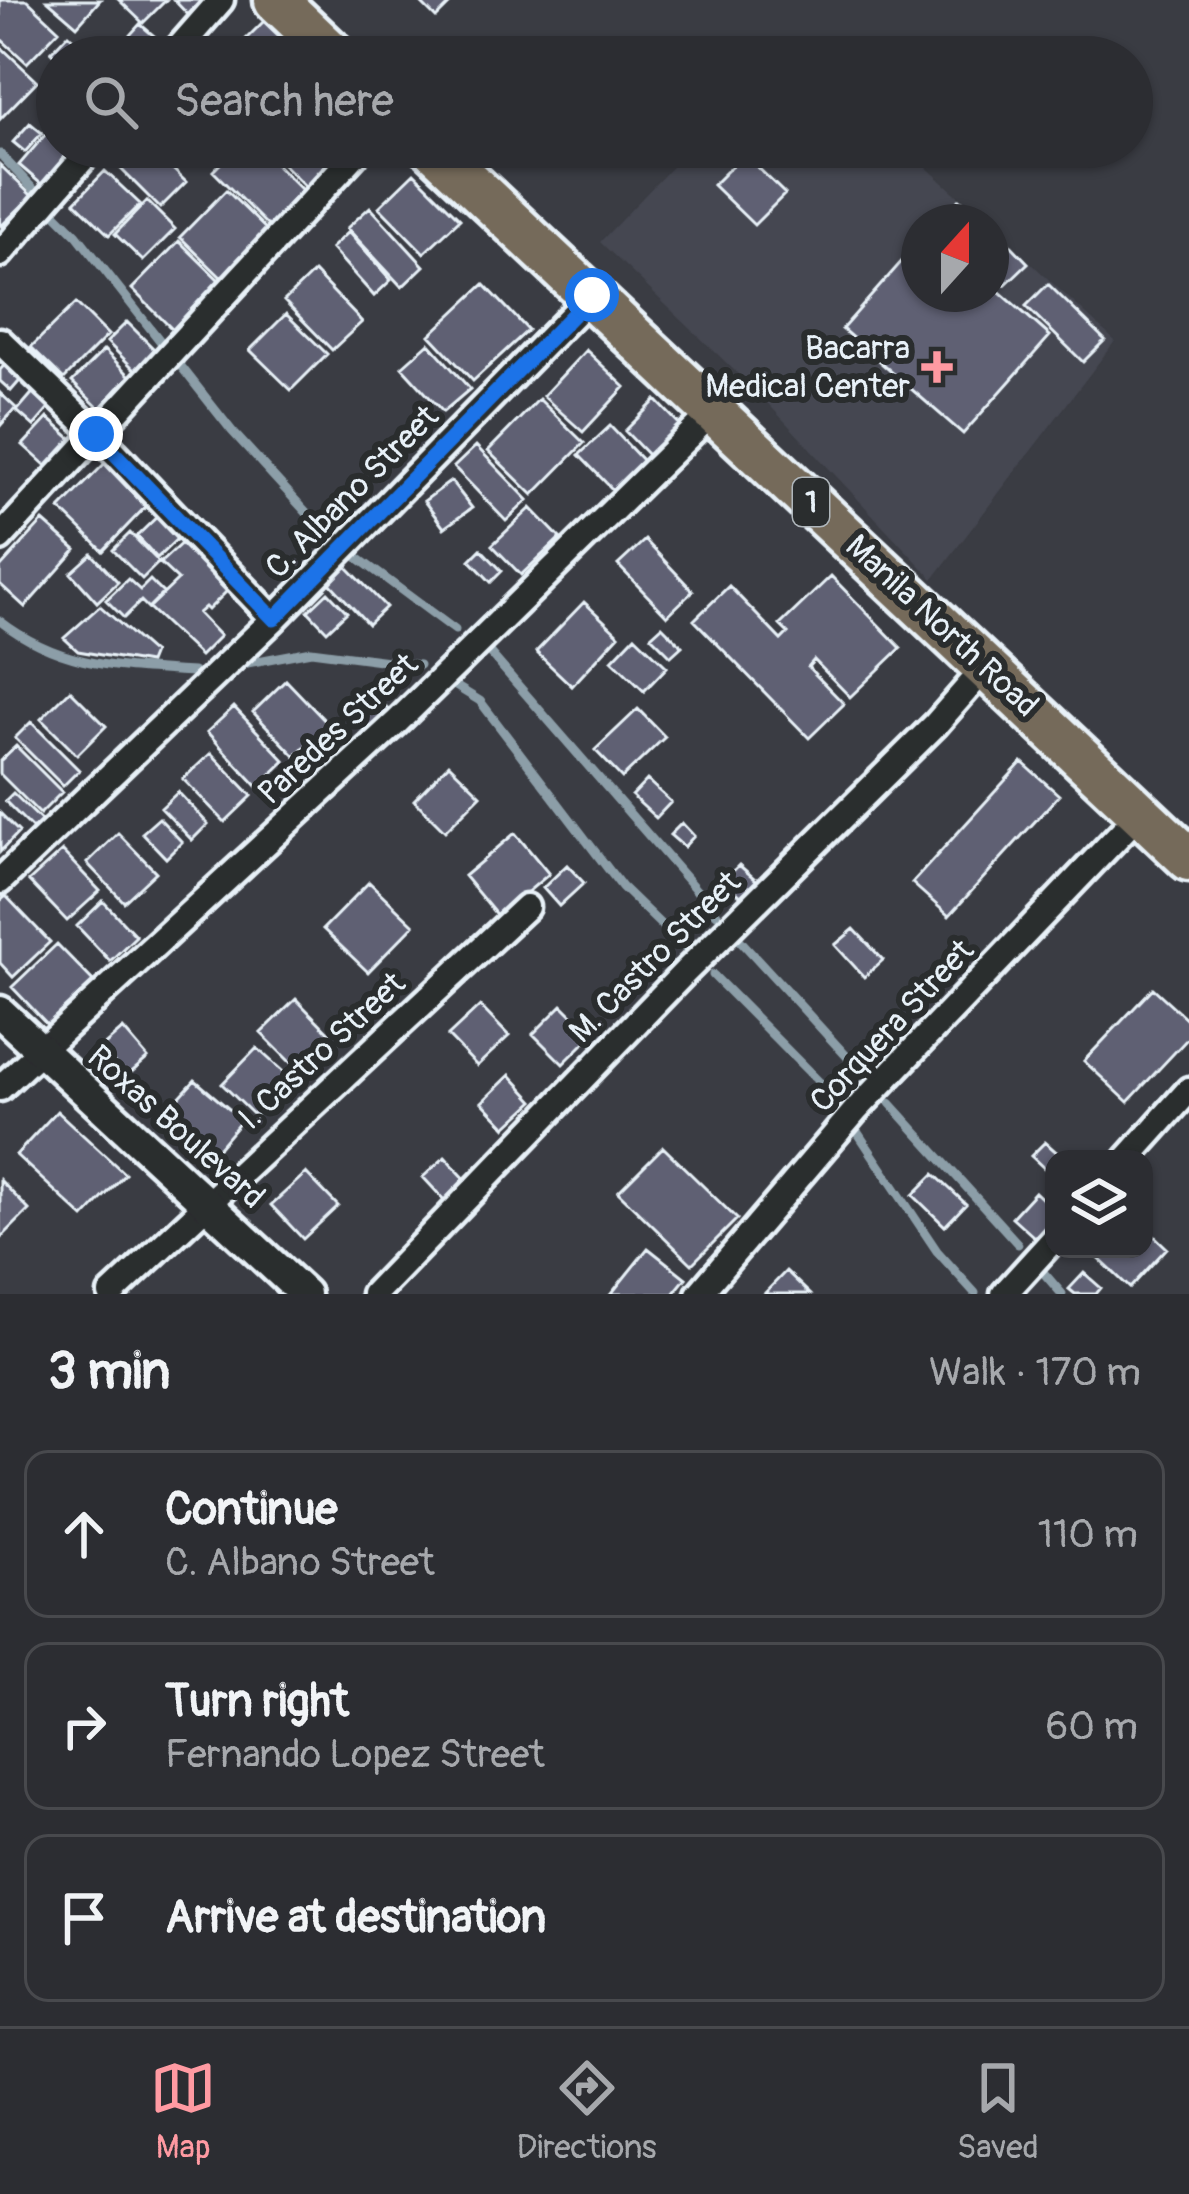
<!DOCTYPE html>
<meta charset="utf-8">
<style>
:root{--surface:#2c2d32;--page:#38393e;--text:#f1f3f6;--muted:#a6a8ac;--line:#48494d;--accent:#ff9aa2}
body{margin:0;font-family:Pangolin,sans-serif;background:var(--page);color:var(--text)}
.controls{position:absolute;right:36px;bottom:36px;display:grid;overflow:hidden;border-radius:24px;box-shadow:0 3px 9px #0004}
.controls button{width:108px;height:108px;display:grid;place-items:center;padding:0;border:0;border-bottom:3px solid var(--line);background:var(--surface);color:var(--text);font:60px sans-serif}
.compass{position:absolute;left:901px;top:204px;width:108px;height:108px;border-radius:50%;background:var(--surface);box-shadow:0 3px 9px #0004;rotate:21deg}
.stop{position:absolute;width:36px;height:36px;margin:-27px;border:9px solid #1a73e8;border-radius:50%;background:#fff}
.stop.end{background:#1a73e8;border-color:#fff;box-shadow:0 3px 12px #0008}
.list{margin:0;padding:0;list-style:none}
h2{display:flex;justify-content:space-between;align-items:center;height:156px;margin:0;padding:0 48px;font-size:51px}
h2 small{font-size:39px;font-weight:400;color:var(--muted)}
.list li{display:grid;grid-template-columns:78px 1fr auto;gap:36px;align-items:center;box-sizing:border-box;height:168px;margin:0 24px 24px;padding:0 24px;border:3px solid var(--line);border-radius:24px}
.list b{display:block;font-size:45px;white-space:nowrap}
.list p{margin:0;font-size:39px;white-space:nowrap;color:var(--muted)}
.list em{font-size:39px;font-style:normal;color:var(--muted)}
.icon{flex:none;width:66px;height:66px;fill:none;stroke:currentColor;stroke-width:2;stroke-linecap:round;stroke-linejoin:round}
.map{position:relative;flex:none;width:1189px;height:1294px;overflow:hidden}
.search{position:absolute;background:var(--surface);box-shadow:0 3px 9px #0004;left:36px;right:36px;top:36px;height:132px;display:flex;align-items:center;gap:30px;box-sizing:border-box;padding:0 42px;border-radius:66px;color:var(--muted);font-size:45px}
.sheet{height:732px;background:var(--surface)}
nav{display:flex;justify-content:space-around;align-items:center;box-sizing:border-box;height:168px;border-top:3px solid var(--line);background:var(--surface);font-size:33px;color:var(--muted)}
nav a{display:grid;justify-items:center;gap:6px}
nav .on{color:var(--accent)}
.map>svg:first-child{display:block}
</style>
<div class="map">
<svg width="1189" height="1294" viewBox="0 0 1189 1294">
<rect width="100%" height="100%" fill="#3a3c43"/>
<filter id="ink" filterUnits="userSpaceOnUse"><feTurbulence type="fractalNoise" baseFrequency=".00833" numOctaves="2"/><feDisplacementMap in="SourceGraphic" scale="24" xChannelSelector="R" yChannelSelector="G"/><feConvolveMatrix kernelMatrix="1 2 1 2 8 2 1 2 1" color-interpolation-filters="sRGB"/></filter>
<g filter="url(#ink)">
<path fill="#454751" d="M691 147H904L987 222H919V294H991V226L1115 341 933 579 758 393 600 242Z"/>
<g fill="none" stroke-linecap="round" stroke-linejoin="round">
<path stroke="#8c9ea8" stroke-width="9" d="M0 154 38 194
M51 209 77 235 161 342
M176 360 232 431 329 537
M354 555 455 630
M0 621C61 668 120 667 193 672
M490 653 717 914
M242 664 311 651 419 665
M449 682 480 701 622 887 684 947
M739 939 863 1074
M713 975 832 1095
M890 1103 1018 1244
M858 1133 937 1251 975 1293
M1043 1272 1062 1294"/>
</g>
<path fill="#5e6073" stroke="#e8f1f8" stroke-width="3" d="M0 0H27L59 30 27 63 0 38Z
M47 0H100L77 26Z
M119 0H166L143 23Z
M174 0H217L196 23Z
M418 0H454L436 18Z
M266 19 301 54 298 57H246L237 48Z
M140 24 167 47 158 57H135L121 45Z
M68 34 82 47 72 57 57 58 51 52Z
M97 37 120 57H80Z
M0 46 37 81 0 119Z
M30 123 42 133 25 152 13 142Z
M50 129 57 135V147H71L79 154 48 190 19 165Z
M131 147H150L186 182 160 208 115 163Z
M237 147H259L309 197 274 232 213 171Z
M286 147H313L335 169 312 193 276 157Z
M744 154 785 194 754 225 713 185Z
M0 165 32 196 1 226 0 225Z
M105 171 140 204 109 235 75 202Z
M414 173 460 219 424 253 379 207Z
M226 190 274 237 228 284 180 237Z
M960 199 986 222H939Z
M147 201 175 229 143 261 115 234Z
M370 207 424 266 402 287 347 228Z
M348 232 391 280 374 296 331 248Z
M179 241 221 282 173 330 132 289Z
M919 242V294H991V284L1050 336 963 434 842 329Z
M1008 242 1028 263 1005 285 991 271V258Z
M314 272 362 322 332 350 284 301Z
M484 284 528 330 473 381 430 335Z
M1048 284 1105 340 1083 362 1026 306Z
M76 303 108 335 64 379 31 347Z
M286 314 327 354 291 390 250 350Z
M127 322 160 355 140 375 107 342Z
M429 343 470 389 443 412 402 367Z
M104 350 135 381 104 413 72 382Z
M586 350 625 387 583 432 543 396Z
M8 361 24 376 11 391 0 381V370Z
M36 389 53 404 34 426 17 411Z
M0 393 16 408 0 426Z
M539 399 584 443 533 495 488 451Z
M656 400 683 428 651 458 625 431Z
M48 418 79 445 54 473 23 445Z
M610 426 643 461 613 490 579 455Z
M476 446 528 500 506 521 454 467Z
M111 457 154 498 103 551 60 509Z
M451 481 472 508 444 528 424 501Z
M531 508 560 538 521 575 492 545Z
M162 512 182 534 157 558 137 536Z
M43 521 76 550 25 607 0 584V568Z
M130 533 159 562 142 579 113 550Z
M186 539 232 586 208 610 205 607 198 613 220 636 200 656 149 608 178 580 160 563Z
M645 540 693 591 667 616 618 565Z
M481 549 502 571 491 582 470 560Z
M92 554 118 582 97 602 71 573Z
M345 565 386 607 368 624 328 581Z
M831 576 901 648 850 697 814 660 808 667 844 704 809 738 694 620 729 586 781 640 788 633 780 625Z
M128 579 140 590 150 580 163 593 148 608 141 601 124 618 106 600Z
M328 592 347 612 327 631 308 611Z
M584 602 619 635 572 686 536 652Z
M100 606 153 653 149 663 78 651 64 638Z
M662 626 682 646 671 656 651 636Z
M635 636 667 667 644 691 612 660Z
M286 680 328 724 295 756 253 712Z
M70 690 106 726 77 755 41 719Z
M372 692 392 713 369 735 349 714Z
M234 707 285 761 258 787 207 732Z
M638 709 665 737 622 778 595 750Z
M31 722 79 770 63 786 15 738Z
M16 746 62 792 40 814 0 774V761Z
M211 753 252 796 225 822 183 779Z
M1022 762 1059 795 949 916 912 883Z
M449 764 481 795 445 831 414 800Z
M647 780 671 802 656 818 632 796Z
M178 792 208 824 192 840 161 808Z
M13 793 47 826 38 834 5 801Z
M0 813 19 832 0 852Z
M159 818 182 842 166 858 142 833Z
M682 823 694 836 684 847 670 835Z
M118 833 156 872 124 902 87 863Z
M515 833 549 874 498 917 464 876Z
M62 851 100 891 67 921 29 881Z
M567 865 584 883 559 906 543 888Z
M739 865 762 885 746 901 724 880Z
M369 882 414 925 368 972 323 929Z
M6 896 50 942 13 977 0 963V901Z
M103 901 136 936 110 961 77 926Z
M854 929 883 960 864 977 835 945Z
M57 944 96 984 50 1027 12 987Z
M1153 988 1189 1021V1037L1128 1102 1084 1061Z
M296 999 338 1042 303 1075 261 1033Z
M562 1005 592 1035 563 1064 533 1034Z
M480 1006 509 1036 477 1066 448 1036Z
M123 1029 148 1058 126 1077 101 1048Z
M257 1048 291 1079 255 1116 222 1084Z
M510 1075 534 1101 506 1127 482 1102Z
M195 1080 242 1120 213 1154 165 1113Z
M57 1111 125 1174 84 1218 16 1155Z
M1045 1142 1060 1155 1046 1170 1031 1156Z
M663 1147 737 1219 692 1264 618 1192Z
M445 1157 467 1181 445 1201 423 1177Z
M306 1173 338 1206 303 1239 271 1205Z
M934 1174 966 1204 945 1226 913 1195Z
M0 1180 29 1210 0 1239Z
M1035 1192 1054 1210V1233L1043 1245 1012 1217Z
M1144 1226 1167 1248 1130 1288 1095 1255 1100 1249H1144Z
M648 1248 686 1278 673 1294H611Z
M786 1271 810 1294H764Z
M1084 1273 1101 1288 1096 1294H1075L1069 1289Z"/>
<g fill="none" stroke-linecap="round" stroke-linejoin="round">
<g stroke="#e8f1f8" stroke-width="33">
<path id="minor" d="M171 57 221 0
M0 254 93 147
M0 341 96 433 274 619
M0 538 362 147
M0 881 274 619 592 295
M0 1088 397 722 715 410
M1127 1159 1189 1090
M111 1294 526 907
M374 1294 686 971 936 724 985 668
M699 1294 856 1110 1141 812
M1004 1294 1054 1239"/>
</g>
<g stroke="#e8f1f8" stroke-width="39">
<path id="tertiary" d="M0 1012 304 1294"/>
</g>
<g stroke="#e8f1f8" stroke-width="51">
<path id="trunk" d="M276 0 336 57
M432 147 1189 859"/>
</g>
<use href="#minor" stroke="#2a2d2e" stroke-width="24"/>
<use href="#tertiary" stroke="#2a2d2e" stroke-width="30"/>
<use href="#trunk" stroke="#746a5a" stroke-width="42"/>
</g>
</g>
<g fill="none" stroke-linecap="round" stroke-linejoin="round" filter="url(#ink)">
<path stroke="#1a73e8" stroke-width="15" d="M96 434 274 619 592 295"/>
</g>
<path fill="#ff9aa2" stroke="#2a2d2e" stroke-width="4.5" d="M931 349h12v12h12v12h-12v12h-12v-12h-12v-12h12z"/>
<g text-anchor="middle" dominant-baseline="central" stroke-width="12" stroke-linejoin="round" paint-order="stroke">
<rect fill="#2a2d2e" stroke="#afb6bb" stroke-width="3" x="793" y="478" width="36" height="48" rx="9"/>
<g font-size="30" font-weight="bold" fill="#e8f1f8">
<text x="811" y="502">1</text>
</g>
<g font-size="33" fill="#e8f1f8" stroke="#2a2d2e" text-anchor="end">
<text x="910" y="348">Bacarra<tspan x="910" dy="38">Medical Center</tspan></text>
</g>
<g font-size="33" fill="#e8f1f8" stroke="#2a2d2e">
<text transform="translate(352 492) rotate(-45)">C. Albano Street</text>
<text transform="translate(942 626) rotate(43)">Manila North Road</text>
<text transform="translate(338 729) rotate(-43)">Paredes Street</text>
<text transform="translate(655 957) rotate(-45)">M. Castro Street</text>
<text transform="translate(892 1026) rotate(-47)">Corquera Street</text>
<text transform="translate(322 1051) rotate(-43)">I. Castro Street</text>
<text transform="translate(176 1127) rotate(42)">Roxas Boulevard</text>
</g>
</g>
</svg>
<div class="controls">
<button><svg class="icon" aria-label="layers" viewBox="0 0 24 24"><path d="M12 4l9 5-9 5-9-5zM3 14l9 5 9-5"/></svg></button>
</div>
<svg class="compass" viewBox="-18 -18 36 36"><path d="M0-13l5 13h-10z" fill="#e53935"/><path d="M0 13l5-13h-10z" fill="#a6a8ac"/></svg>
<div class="stop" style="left:592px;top:295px"></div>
<div class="stop end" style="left:96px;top:434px"></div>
<div class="search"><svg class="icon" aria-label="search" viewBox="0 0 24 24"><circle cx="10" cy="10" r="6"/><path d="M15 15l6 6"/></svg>Search here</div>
</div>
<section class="sheet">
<h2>3 min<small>Walk · 170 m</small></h2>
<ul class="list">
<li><svg class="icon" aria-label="ahead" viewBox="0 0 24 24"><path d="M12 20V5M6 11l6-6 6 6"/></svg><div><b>Continue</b><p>C. Albano Street</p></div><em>110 m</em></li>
<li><svg class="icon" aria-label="right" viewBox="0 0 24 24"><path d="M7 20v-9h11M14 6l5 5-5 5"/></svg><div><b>Turn right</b><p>Fernando Lopez Street</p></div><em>60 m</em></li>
<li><svg class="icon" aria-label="arrive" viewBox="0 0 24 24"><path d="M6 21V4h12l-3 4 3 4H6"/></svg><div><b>Arrive at destination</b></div></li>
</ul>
</section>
<nav>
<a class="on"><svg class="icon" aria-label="map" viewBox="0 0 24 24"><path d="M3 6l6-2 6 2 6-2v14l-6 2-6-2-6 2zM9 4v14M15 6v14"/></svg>Map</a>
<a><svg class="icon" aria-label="directions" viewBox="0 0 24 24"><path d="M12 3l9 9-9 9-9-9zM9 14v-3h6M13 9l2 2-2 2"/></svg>Directions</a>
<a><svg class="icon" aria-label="saved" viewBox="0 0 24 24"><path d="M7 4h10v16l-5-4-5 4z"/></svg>Saved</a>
</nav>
